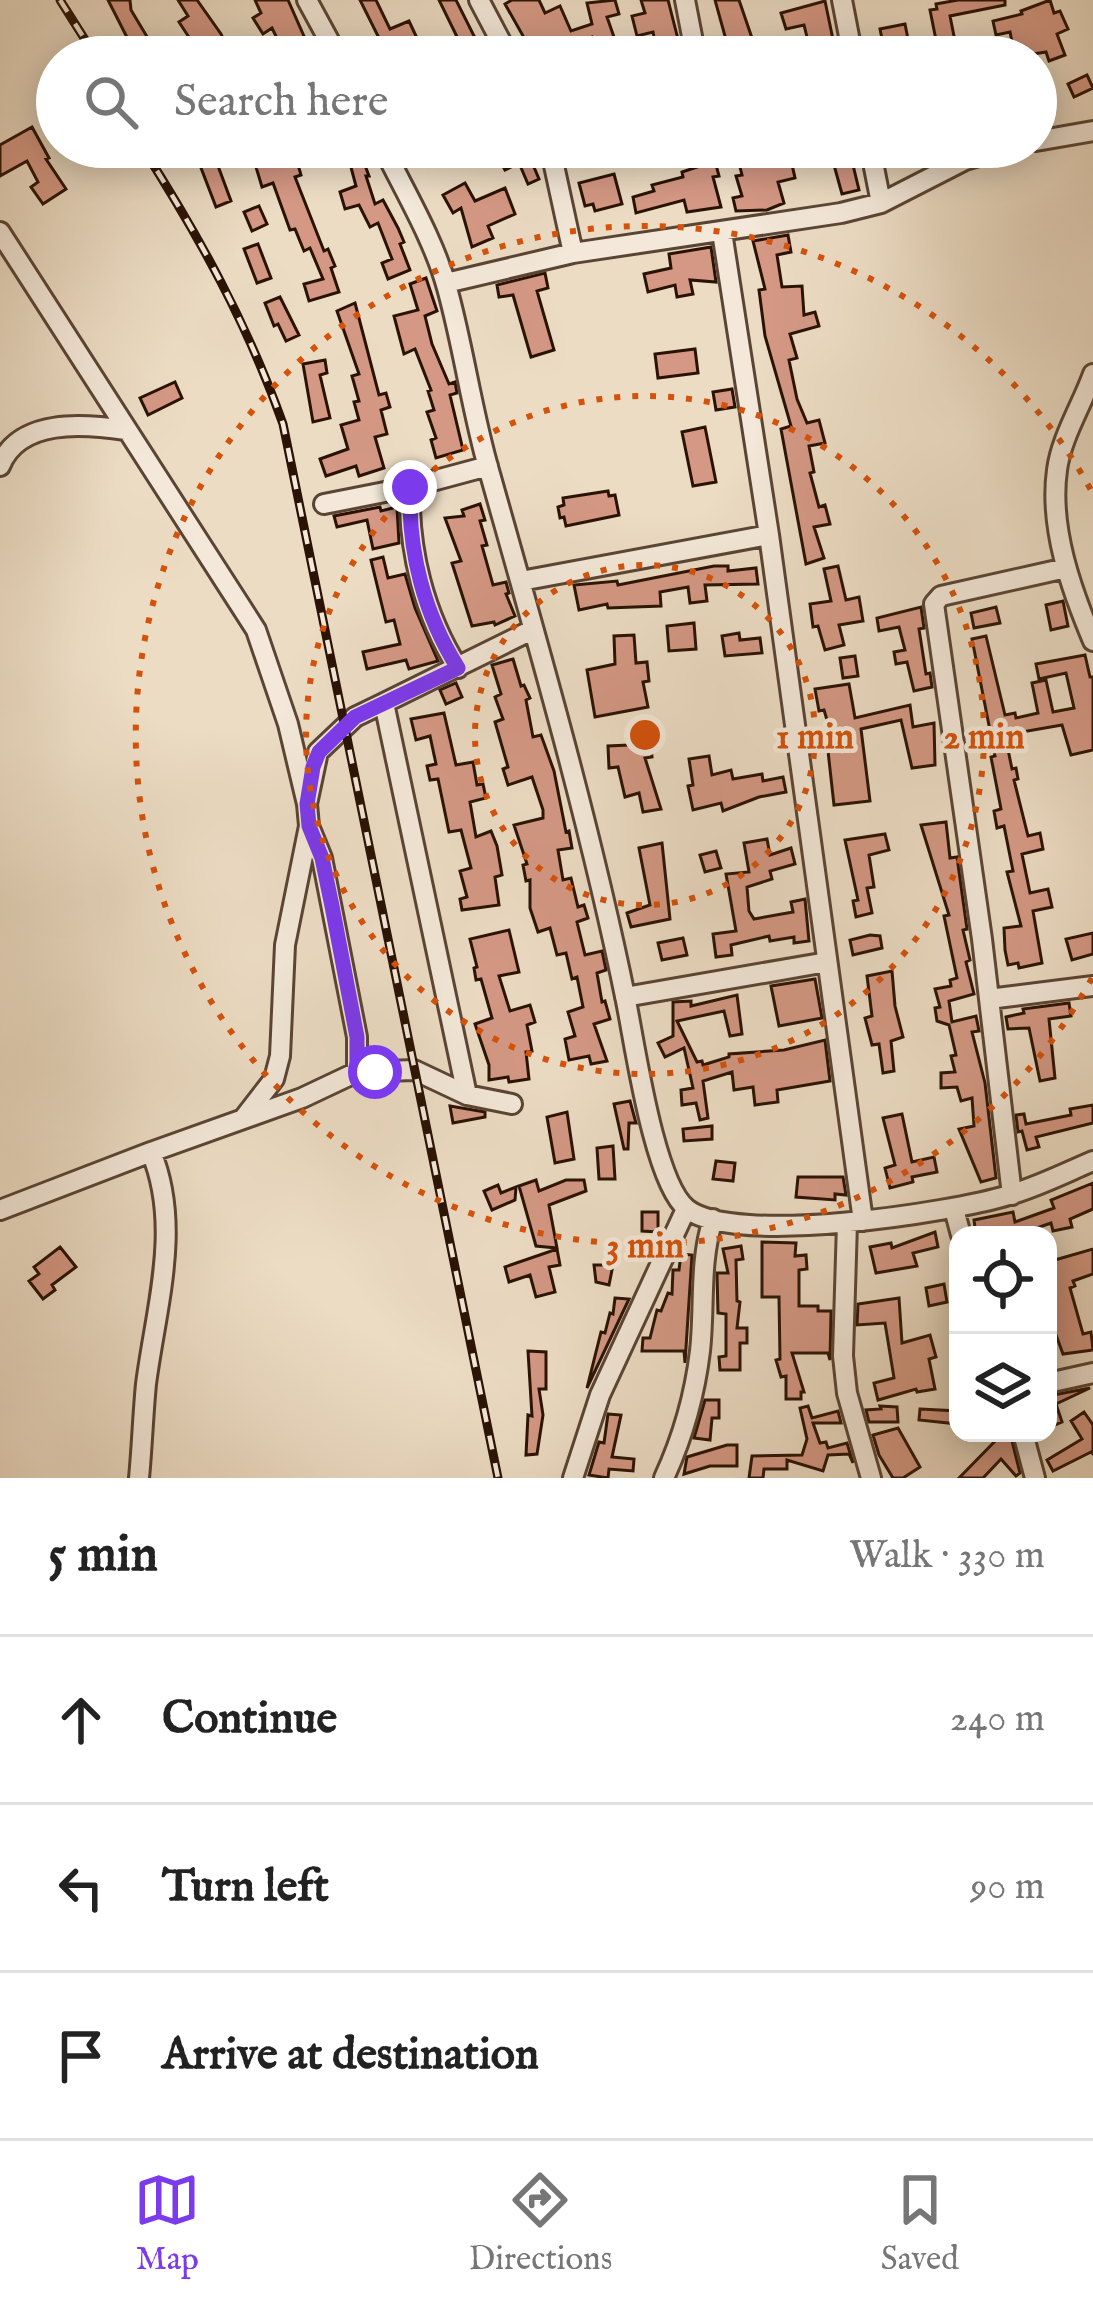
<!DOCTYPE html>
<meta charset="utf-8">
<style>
:root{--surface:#fff;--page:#f6f6f6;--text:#222;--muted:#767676;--line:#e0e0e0;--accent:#7c3aed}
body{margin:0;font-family:"IM FELL English",serif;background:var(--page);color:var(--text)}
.controls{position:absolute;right:36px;bottom:36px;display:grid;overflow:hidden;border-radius:24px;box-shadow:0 6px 30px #0003}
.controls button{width:108px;height:108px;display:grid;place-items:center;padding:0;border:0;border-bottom:3px solid var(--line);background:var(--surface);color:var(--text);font:60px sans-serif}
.stop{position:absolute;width:36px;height:36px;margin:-27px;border:9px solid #7c3aed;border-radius:50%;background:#fff}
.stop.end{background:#7c3aed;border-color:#fff;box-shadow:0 3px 12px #0008}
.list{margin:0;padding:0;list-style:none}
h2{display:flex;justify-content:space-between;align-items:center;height:156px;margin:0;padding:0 48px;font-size:51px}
h2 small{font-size:39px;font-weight:400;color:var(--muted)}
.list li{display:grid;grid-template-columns:78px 1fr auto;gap:36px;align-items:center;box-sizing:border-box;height:168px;padding:0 48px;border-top:3px solid var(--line)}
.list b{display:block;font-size:45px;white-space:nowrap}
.list em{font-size:39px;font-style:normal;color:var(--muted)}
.icon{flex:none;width:66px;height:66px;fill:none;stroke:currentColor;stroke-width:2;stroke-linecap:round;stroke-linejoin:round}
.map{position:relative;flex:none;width:1093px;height:1478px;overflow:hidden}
.search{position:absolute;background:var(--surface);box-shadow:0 6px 30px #0003;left:36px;right:36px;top:36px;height:132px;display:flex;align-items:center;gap:30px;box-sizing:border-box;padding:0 42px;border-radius:66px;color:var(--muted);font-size:45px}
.sheet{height:660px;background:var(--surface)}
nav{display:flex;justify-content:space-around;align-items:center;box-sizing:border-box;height:168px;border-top:3px solid var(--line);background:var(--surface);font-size:33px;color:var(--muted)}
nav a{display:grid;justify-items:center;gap:6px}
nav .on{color:var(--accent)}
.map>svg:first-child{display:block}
</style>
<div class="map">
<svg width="1093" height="1478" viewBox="0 0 1093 1478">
<rect width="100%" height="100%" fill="#ecdcc4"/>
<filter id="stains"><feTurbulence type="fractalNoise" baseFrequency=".00167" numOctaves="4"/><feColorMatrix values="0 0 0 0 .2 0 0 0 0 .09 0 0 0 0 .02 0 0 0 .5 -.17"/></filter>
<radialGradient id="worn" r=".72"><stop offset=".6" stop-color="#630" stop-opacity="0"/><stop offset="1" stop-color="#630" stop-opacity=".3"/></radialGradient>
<path fill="#d49884" stroke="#2a1204" stroke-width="3" d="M108 0H130L131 10 152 45 136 55Z
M178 0H197L221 34 228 49 223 51 226 57H167L194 45 179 22 188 16Z
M255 0H288L307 43 313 40 322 57H286L272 28 263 34 253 18 261 13Z
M360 0H376L390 29 409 21 416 36 409 39 418 57H379L370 40 378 36Z
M439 0H456L480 48 487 44 493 57H461L469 53 465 45 462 47Z
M512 0H539L545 13 560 6 571 31 592 24 587 3 615 0 619 14 607 17 621 57H607L603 41 594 44 592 37 567 44 571 57H541L534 39 527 43 505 4Z
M641 0H668L680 47 657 52 653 32 637 36 632 16 645 13Z
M715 0H739L753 41 728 47Z
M958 0H1005V5L950 16 956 46 938 50 930 10 937 9 936 4Z
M1050 0 1054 13 1060 11 1068 29 1057 34 1065 55 1049 61 1046 52 1015 57 1010 32 996 35 993 21 1022 14 1021 11Z
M825 1 836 54 812 57 804 25 786 29 781 13Z
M905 24 908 39 883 44 880 29Z
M1036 69 1050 104 1036 109Z
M1087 75 1093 88 1074 97 1068 84Z
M32 127 49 158 46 159 66 189 43 204 31 187 38 182 27 161 0 176V145Z
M193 147H211L231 201 216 207Z
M257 147H293L301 175 295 177 324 251 328 249 335 266 331 268 339 292 309 301 304 284 323 279 310 248 304 251 295 229 290 230 273 183 262 187 256 167 264 165Z
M334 147H369L360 152 369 176H366L375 204 383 200 398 228 404 242 400 244 410 270 388 279 382 263 392 259 378 223 370 227 359 205 345 209 340 192 356 186 348 156 339 159Z
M464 147H483L487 161 470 166Z
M508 147 511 153 534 147 538 157 531 160 539 179 528 184 519 163 505 170 495 151Z
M769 147H788L795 178 778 182 784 203 767 210 736 211 733 198 742 196 736 176 742 175 737 155Z
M829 147H855L859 164 853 165 859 190 842 194Z
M715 161 719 176 713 177 721 207 687 212 684 200 636 213 633 197 654 191 652 185 683 177 682 172Z
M614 174 622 204 595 211 593 204 585 206 579 183Z
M465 183 475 201 505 188 515 214 488 226 493 238 472 247 461 208 453 213 443 195Z
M259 206 267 224 252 231 244 212Z
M788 235 791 252 777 255 782 287 802 286 804 315 815 312 819 326 790 334 797 358 789 360 797 399 807 423 819 420 825 443 809 446 814 472 810 473 819 507 825 505 830 524 814 527 824 558 806 564 781 429 791 426 765 336 759 290 765 289 753 241Z
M258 244 271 278 257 283 244 249Z
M711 247 716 282 690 280 693 294 677 297 675 285 648 292 644 274 671 268 669 254Z
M545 273 548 288 537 291 554 350 531 357 513 295 499 297 497 285Z
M426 278 437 311 425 316 432 344 449 384 455 382 457 393 450 395 463 450 436 458 431 440 436 438 427 412 434 410 428 391 431 390 415 349 404 354 394 316 418 310 410 284Z
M280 297 299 335 286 341 278 324 274 326 265 303Z
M355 303 379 395 386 393 390 407 381 410 387 434 375 437 384 468 359 476 356 466 326 476 320 459 348 449 341 425 359 420 354 402 359 401 352 376 359 374 337 311Z
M695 349 698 373 658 378 655 354Z
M325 360 327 373 320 375 330 418 313 422 303 364Z
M175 382 182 398 148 415 140 398Z
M732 389 735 407 716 410 713 392Z
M705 427 716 482 693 486 682 432Z
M608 491 609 496 615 495 619 515 566 526 564 517 560 518 558 507 564 505 563 498Z
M480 504 485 520 480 521 487 545 482 546 493 585 506 582 509 593 506 594 515 616 495 625 494 622 472 626 452 563 461 561 445 518 464 516 462 510Z
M380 507 381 511 397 507 399 543 373 549 367 520 337 527 334 516Z
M383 557 388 578 405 574 415 608 438 661 409 669 406 660 367 669 363 652 400 644 394 620 386 622 371 560Z
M714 566H728V571L756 568 758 584 705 585 707 601 690 603 688 587 660 592 661 606 608 608 607 604 579 610 574 585 617 581 618 585Z
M838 566 846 600 859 597 863 621 839 625 844 645 825 650 818 626 813 627 810 604 831 601 824 569Z
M1063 601 1068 626 1051 630 1046 605Z
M921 607 924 628 919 629 926 674 930 673 932 687 914 691 907 662 896 664 894 652 905 650 899 627 879 631 877 618Z
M996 607 1000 623 974 628 971 613Z
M694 623 696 649 669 651 667 626Z
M739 633 740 640 760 638 762 653 725 656 722 636Z
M634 635 636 663 647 662 649 681 643 682 648 707 595 717 587 670 615 664 614 636Z
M986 636 1005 715 1015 713 1016 718 1038 713 1032 683 1046 680 1053 712 1074 708 1066 673 1039 679 1036 664 1085 655 1090 677H1093V750L1071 755 1062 725 1005 735 1012 769 1016 768 1018 779 1014 780 1028 836 1040 833 1043 849 1022 854 1030 893 1048 889 1052 907 1033 911 1042 963 1019 968 1018 963 1008 965 1005 950 1004 928 1021 926 1007 872 1013 871 1004 826 997 828 994 811 1001 809 991 757 995 756 972 639Z
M855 656 858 676 843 678 840 658Z
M513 659 521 686 524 685 530 698 526 700 533 737 541 735 554 771 566 832 569 831 572 848 558 850 563 880 571 878 578 907 584 905 588 918 577 922 585 955 602 951 606 970 597 973 602 1002 605 1001 610 1019 594 1024 607 1061 591 1064 589 1056 569 1060 565 1039 575 1036 568 1012 583 1007 577 977 572 979 566 953 557 955 550 928 538 932 530 908V880L526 881 523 865 527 864 514 825 543 818V810L532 777 508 785 503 769 508 767 495 722 503 719 495 697 501 694 492 665Z
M456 683 462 697 446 704 440 690Z
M849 684 855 718 910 705 913 727 934 723 935 765 912 768 901 720 861 729 870 801 834 805 828 751 836 750 824 710 819 711 815 689Z
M444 713 456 765 473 762 477 785 483 784 486 798 470 802 476 837 491 831 497 846 502 875 495 877 499 905 462 910 460 899 467 897 460 871 471 868 461 830 449 832 438 779 430 780 427 766 436 764 430 736 416 740 411 719Z
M651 744 652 757 645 758 661 809 643 812 639 793 625 797 618 767 609 768 608 746Z
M709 756 712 775 731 770 733 779 762 774 763 781 783 777 786 792 759 797 723 811 721 803 693 810 688 786 693 785 689 759Z
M946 822 950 858 957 857 967 929 963 930 970 960 966 962 974 994 949 1001 952 1022 976 1016 979 1031 972 1032 985 1083 996 1178 981 1182 959 1129 974 1126 972 1098 961 1101 957 1087 941 1088V1073L955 1072 951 1056 956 1055 949 1025 937 1021 935 1008 940 1007 935 989 951 986 950 980 957 978 944 916 949 915 921 825Z
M885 834 889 850 869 855 874 887 867 888 872 913 856 917 853 901 858 900 845 840Z
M767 839 770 855 791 848 795 864 770 871 772 879 747 887 749 911 754 919 793 912 791 902 805 899 809 941 794 943V937L770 941 769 936 731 945 732 955 716 957 713 934 736 931 726 874 749 872 744 843Z
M662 843 670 919 631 927 627 913 650 905 639 848Z
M716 851 721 868 705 872 700 855Z
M509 930 519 972 499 976 510 1011 530 1005 535 1022 527 1025 532 1051 526 1052 529 1079 509 1082 508 1077 489 1080V1065L475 1024 492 1018 481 979 476 980 474 968 477 967 470 939Z
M1093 933V954L1072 960 1066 939Z
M870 935 880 936 882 948 853 955 850 940Z
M683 938 687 955 662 960 658 943Z
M892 971 895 1006 903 1037 891 1041 894 1071 883 1073 879 1044 872 1045 865 1018 872 1016 867 976Z
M815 979 822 1018 779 1026 771 986Z
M737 995 742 1034 730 1036 724 1011 677 1021 697 1062 702 1061 703 1065 729 1057V1054L784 1050 825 1040 830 1081 777 1090 778 1102 755 1105 753 1087 734 1090 732 1072 703 1081 708 1118 700 1120 696 1103 682 1105 681 1090 693 1088 684 1048 665 1057 658 1043 673 1036V1002L691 1001V1006Z
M1069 1003 1071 1016 1049 1019 1055 1078 1040 1081 1029 1028 1008 1029 1006 1017 1024 1013 1023 1009Z
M630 1101 636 1123H629L628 1149H624L614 1104Z
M1093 1105V1123L1036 1137 1039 1147 1027 1150 1022 1131 1018 1132 1016 1115 1024 1114 1026 1124 1071 1115 1070 1109Z
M450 1106 485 1112V1117L453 1123Z
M567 1112 574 1159 555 1163 547 1117Z
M902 1114 912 1162 934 1157 937 1172 912 1177 913 1182 890 1188 885 1168 895 1165 883 1118Z
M712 1126V1139L684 1141 683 1129Z
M613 1146 615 1179H599L597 1148Z
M716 1161 735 1163 733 1181 713 1179Z
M798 1177H843L846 1195 835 1194V1200L796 1197Z
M536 1180 539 1191 566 1180H584L586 1191 549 1205 557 1248 536 1246 519 1186Z
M1093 1183V1209L1070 1219 1072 1227 1053 1231 1051 1223 1017 1235H976L974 1220 1013 1212 1015 1222 1054 1208 1051 1200Z
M498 1185 501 1193 516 1187 515 1200 492 1210 484 1191Z
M642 1212H658V1232L642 1231Z
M935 1232 938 1247 913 1253 917 1266 876 1273 870 1247 891 1243 892 1248Z
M762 1242 796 1243 795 1256 806 1255 807 1269 799 1270V1306H818V1311H831L830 1360 828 1353H792L804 1392H801V1399H786V1376L781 1377 776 1360 780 1359 779 1297H762Z
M741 1246 743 1259 736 1260 737 1301 740 1302 737 1328H747V1343H740V1370H720L719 1357 726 1356V1314L718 1313 717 1273H728L723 1249Z
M60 1247 76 1267 52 1285 55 1290 43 1299 29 1281 39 1274 34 1267Z
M557 1249 560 1265 549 1267 555 1292 536 1297 530 1275 509 1282 505 1267Z
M1093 1249V1274L1073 1281 1075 1286 1070 1288 1083 1334 1091 1332 1093 1350 1063 1354 1052 1324 1048 1325V1262Z
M681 1254 692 1255 685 1363 684 1351H642L643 1338H650L657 1310 661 1311 668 1293 672 1294 673 1270H679Z
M594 1265H613L609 1285 596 1282Z
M944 1284 947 1302 929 1306 926 1288Z
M615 1298 629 1299 587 1388 601 1332 605 1333 610 1313 613 1314Z
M899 1298 902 1343 930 1335 936 1357 929 1359 935 1389 917 1392 916 1389 878 1400 874 1383 894 1378 885 1323 857 1325 858 1304Z
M528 1351 546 1352V1389H539L543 1415 537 1454 526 1455 528 1415 532 1416Z
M1090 1388 1056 1404 1062 1422 1048 1428V1396Z
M705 1400H719V1418H712L710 1440 694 1438Z
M808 1406 812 1418 838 1411 841 1423H813L820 1443 826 1442 828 1448 847 1443 853 1463 849 1454 828 1455 823 1471 787 1460V1469H764L763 1478H749L752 1456 802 1455 807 1439 800 1408Z
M880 1406 897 1407 898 1422H869L866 1410 881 1409Z
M920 1409 958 1411V1424L919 1420Z
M1084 1412 1093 1425V1454L1091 1452 1053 1471 1047 1460 1082 1439 1071 1421Z
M608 1414 621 1415 612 1457 634 1459 633 1471 609 1469 608 1478 589 1475 599 1442 604 1443Z
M898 1428 920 1467 903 1478H893L879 1455 873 1435Z
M1003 1433H1010L1020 1473 1016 1476 1001 1459 983 1478H959Z
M727 1445H737V1466H710L684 1474 687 1457Z"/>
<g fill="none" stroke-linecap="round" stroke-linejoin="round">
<g stroke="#5a4434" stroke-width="24">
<path id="minor" d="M307 0 338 57
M479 0 509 57
M685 0 696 57
M842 0 853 57
M1036 141 1093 131
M383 147C405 192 434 240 447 288 464 349 472 413 490 474 539 648 590 824 626 1001 635 1045 654 1183 687 1209 735 1246 950 1213 1009 1195 1037 1187 1065 1173 1093 1161
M550 147 573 253
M870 147 881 203
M0 232 256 630 288 724 307 804
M722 232 769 535
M446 283 573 253 841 213 881 203 965 160 1010 147
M1093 374C1082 405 1061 438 1057 470 1049 527 1071 589 1093 641
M0 466C19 418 84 424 126 430
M324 504 410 487
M521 581 769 535 863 1221
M458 668C424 614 408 550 410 487L488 466
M625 997 827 962
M989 999 1093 986
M357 1072V1037L322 858 309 826 307 804 318 752 355 717 384 703
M512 1104 467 1095 384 703 532 630
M243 1119 274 1079 280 1056 285 945 309 826
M151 1152 302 1098 357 1072 414 1070 467 1095
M1012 1195 982 939 934 604 941 596 1066 568
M954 1209 961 1235
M0 1210 151 1152C182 1226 156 1307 146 1384 143 1415 142 1447 139 1478
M847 1223 843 1356 847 1393 871 1478
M1048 1383 1093 1373
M1023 1433 1035 1478
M573 1478 600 1395 686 1209
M664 1478C682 1439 695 1393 700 1351 705 1306 699 1263 713 1219"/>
</g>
<use href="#minor" stroke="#f3e8d9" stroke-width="18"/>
<g stroke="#2a1204" stroke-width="9">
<path id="rail" d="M60 0 96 57
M142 147C199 236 248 325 283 424L498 1478"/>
</g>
<use href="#rail" stroke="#f3e8d9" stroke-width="4.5" stroke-dasharray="14" stroke-linecap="butt"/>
</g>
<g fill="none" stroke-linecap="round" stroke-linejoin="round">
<path stroke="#7c3aed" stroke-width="15" d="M375 1072H357V1037L332 906 322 858 309 826 307 804 313 767 319 752 355 717 458 668C424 614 408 551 410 487"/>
</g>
<g fill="none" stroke="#d5520b" stroke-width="6" stroke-dasharray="6 12">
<circle cx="645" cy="735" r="170"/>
<circle cx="645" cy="735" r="339"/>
<path d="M1092 978A509 509 0 1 1 1092 492"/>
</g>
<circle cx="645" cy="735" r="18" fill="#d5520b" stroke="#f3e8d9" stroke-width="6"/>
<g font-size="36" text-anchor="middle" font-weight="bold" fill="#d5520b" stroke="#f3e8d9" stroke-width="9" stroke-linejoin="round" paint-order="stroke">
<text x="815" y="748">1 min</text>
<text x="984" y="748">2 min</text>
<text x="645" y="1257">3 min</text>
</g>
<rect width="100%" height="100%" filter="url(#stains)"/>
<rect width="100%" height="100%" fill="url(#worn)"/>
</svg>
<div class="controls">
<button><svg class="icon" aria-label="locate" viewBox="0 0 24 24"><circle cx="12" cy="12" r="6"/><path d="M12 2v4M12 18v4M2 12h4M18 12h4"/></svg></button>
<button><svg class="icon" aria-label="layers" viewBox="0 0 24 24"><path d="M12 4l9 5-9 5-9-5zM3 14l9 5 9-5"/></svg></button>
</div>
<div class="stop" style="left:375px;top:1072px"></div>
<div class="stop end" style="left:410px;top:487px"></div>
<div class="search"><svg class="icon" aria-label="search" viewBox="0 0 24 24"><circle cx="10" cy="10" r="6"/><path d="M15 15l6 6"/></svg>Search here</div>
</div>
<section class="sheet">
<h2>5 min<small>Walk · 330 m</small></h2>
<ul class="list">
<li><svg class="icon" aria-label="ahead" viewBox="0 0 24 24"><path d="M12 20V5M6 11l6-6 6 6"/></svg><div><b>Continue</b></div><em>240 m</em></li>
<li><svg class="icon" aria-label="left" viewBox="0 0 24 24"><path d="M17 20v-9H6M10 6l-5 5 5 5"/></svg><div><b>Turn left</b></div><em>90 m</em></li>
<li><svg class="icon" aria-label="arrive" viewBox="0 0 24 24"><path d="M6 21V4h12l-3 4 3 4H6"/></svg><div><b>Arrive at destination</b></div></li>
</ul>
</section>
<nav>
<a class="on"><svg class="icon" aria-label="map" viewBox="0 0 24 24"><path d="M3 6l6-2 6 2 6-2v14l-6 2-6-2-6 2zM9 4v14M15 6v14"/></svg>Map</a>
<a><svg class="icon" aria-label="directions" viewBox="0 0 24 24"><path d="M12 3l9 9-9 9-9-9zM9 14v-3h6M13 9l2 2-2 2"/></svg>Directions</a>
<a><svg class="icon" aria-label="saved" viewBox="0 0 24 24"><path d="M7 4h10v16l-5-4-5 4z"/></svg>Saved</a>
</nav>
